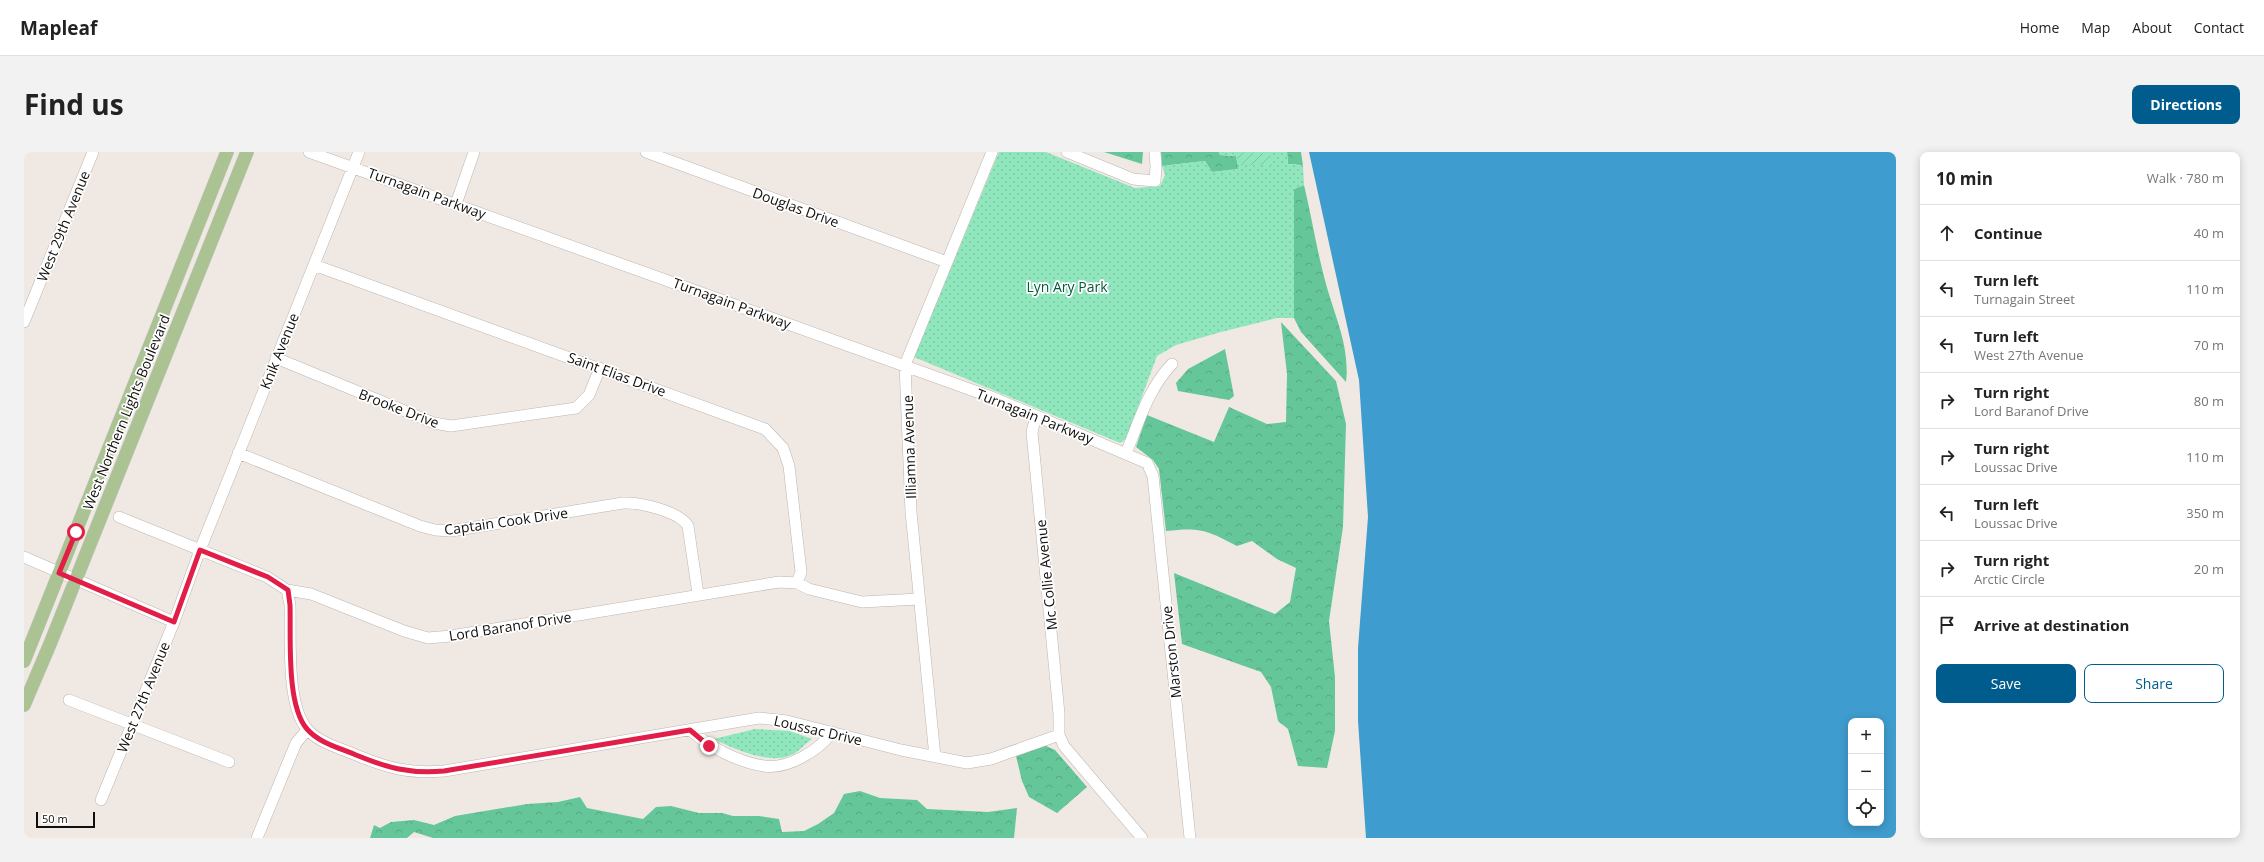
<!DOCTYPE html>
<meta charset="utf-8">
<style>
:root{--surface:#fff;--page:#f2f2f2;--text:#222;--muted:#767676;--line:#e0e0e0;--accent:#005c8d}
body{margin:0;font-family:"Open Sans",sans-serif;background:var(--page);color:var(--text)}
.controls{position:absolute;right:12px;bottom:12px;display:grid;overflow:hidden;border-radius:8px;box-shadow:0 2px 10px #0003}
.controls button{width:36px;height:36px;display:grid;place-items:center;padding:0;border:0;border-bottom:1px solid var(--line);background:var(--surface);color:var(--text);font:20px sans-serif}
.scale{position:absolute;left:12px;bottom:10px;width:59px;box-sizing:border-box;padding-left:4px;border:2px solid #110f0d;border-top:0;font-size:11px;line-height:14px;white-space:nowrap;color:#110f0d;-webkit-text-stroke:3px #fff;paint-order:stroke}
.stop{position:absolute;width:12px;height:12px;margin:-9px;border:3px solid #e11d48;border-radius:50%;background:#fff}
.stop.end{background:#e11d48;border-color:#fff;box-shadow:0 1px 4px #0008}
.list{margin:0;padding:0;list-style:none}
h2{display:flex;justify-content:space-between;align-items:center;height:52px;margin:0;padding:0 16px;font-size:17px}
h2 small{font-size:13px;font-weight:400;color:var(--muted)}
.list li{display:grid;grid-template-columns:26px 1fr auto;gap:12px;align-items:center;box-sizing:border-box;height:56px;padding:0 16px;border-top:1px solid var(--line)}
.list b{display:block;font-size:15px;white-space:nowrap}
.list p{margin:0;font-size:13px;white-space:nowrap;color:var(--muted)}
.list em{font-size:13px;font-style:normal;color:var(--muted)}
.actions{display:flex;gap:8px;padding:12px 16px}
.actions a{flex:1;padding:9px 0;border:1px solid var(--accent);border-radius:8px;text-align:center;font-size:14px;color:var(--accent)}
.actions .main{background:var(--accent);color:#fff}
.icon{flex:none;width:22px;height:22px;fill:none;stroke:currentColor;stroke-width:2;stroke-linecap:round;stroke-linejoin:round}
.map{position:relative;flex:none;width:1872px;height:686px;overflow:hidden;border-radius:8px}
header{display:flex;align-items:center;gap:24px;box-sizing:border-box;height:56px;padding:0 20px;background:var(--surface);border-bottom:1px solid var(--line)}
header strong{font-size:19px}
nav{display:flex;gap:22px;margin-inline-start:auto;font-size:14px}
.intro{display:flex;align-items:center;justify-content:space-between;box-sizing:border-box;height:96px;padding:0 24px}
h1{margin:0;font-size:28px}
.button{padding:10px 18px;border-radius:8px;background:var(--accent);color:#fff;font-size:14px;font-weight:700}
main{display:flex;gap:24px;padding:0 24px}
aside{flex:1;background:var(--surface);border-radius:8px;box-shadow:0 2px 10px #0003}
.map>svg:first-child{display:block}
</style>
<header>
<strong>Mapleaf</strong>
<nav><a>Home</a><a>Map</a><a>About</a><a>Contact</a></nav>
</header>
<div class="intro"><h1>Find us</h1><a class="button">Directions</a></div>
<main>
<div class="map">
<svg width="1872" height="686" viewBox="0 0 1872 686">
<defs>
<pattern id="forest-crowns" width="20" height="18" patternUnits="userSpaceOnUse"><rect width="20" height="18" fill="#65c69a"/><path d="M2 6a3 3 0 1 1 6 0M12 15a3 3 0 1 1 6 0" fill="none" stroke="#57a984"/></pattern>
<pattern id="park-dots" width="8" height="8" patternUnits="userSpaceOnUse"><rect width="8" height="8" fill="#91e7bd"/><path d="M2 2h.1M6 6h.1" fill="none" stroke="#7cc5a1" stroke-width="1.8" stroke-linecap="round"/></pattern>
<pattern id="garden-furrows" width="10" height="10" patternUnits="userSpaceOnUse"><rect width="10" height="10" fill="#91e7bd"/><path d="M-1 1l2-2M0 10L10 0M9 11l2-2" fill="none" stroke="#7cc5a1"/></pattern>
</defs>
<rect width="100%" height="100%" fill="#f0e9e3"/>
<path fill="url(#forest-crowns)" d="M1080 0H1119L1118 12Z
M1137 0H1195L1196 3 1212 4 1215 17 1188 20 1181 9 1138 14Z
M1263 0H1277L1279 13 1264 12Z
M1280 33C1288 66 1293 100 1302 132 1311 165 1326 194 1322 230L1277 180 1270 166V37Z
M1257 170 1312 229 1322 272 1319 375 1305 469 1311 525V579L1303 616 1274 614 1264 577 1254 569 1247 535 1237 520 1158 492 1150 421 1251 462 1266 450 1272 416 1253 407 1228 389 1213 394C1183 378 1176 375 1142 379L1135 317 1129 308 1112 295 1123 263 1190 290 1205 255 1243 272 1262 270 1263 222Z
M1201 197 1210 244 1205 248 1154 239 1152 231 1164 217Z
M1020 593 1031 598 1063 635 1033 661 1005 645 998 629 992 604Z
M836 639 856 646 893 648 903 657 964 660 993 656 990 686H409L390 680 383 686H346L350 673 356 676 367 670 390 668 410 673 431 664 503 652 534 650 556 645 563 656 619 667 632 655 647 654 675 661H698L709 664H735L755 667 758 680 780 679 794 672 810 661 820 642Z"/>
<path fill="url(#park-dots)" d="M975 0H1022L1111 36 1136 34 1141 23 1138 14 1181 9 1188 20 1214 17 1212 4 1196 3 1195 0H1263L1264 12 1279 13 1280 33 1270 37V166H1253L1197 180 1152 193 1133 204 1102 287 1096 291 890 205Z
M731 577 766 579 788 587C782 591 777 597 771 601 749 615 710 597 690 587Z"/>
<path fill="url(#garden-furrows)" d="M1197 0 1246 1 1248 14 1216 13 1213 3Z"/>
<path fill="#3f9cce" fill-rule="evenodd" d="M1285 0H1872V686H1342L1334 569V496L1344 365 1335 228ZM1827 569H1857V671H1827Z"/>
<g fill="none" stroke-linecap="round" stroke-linejoin="round">
<g stroke="#bcb5b0" stroke-width="12">
<path id="minor" d="M285 0 970 246 1123 311 1129 324 1166 686
M622 0 923 110
M1043 0 1109 27 1131 29 1132 14 1131 0
M432 52 450 0
M290 113 741 277 759 296 765 314 777 420 773 431
M0 170 69 0
M252 206 410 271 427 274 552 256 565 243 576 216
M1012 264 1008 280 1035 562V583L1040 594 1118 686
M214 301 396 374 411 378 427 379 599 351C615 350 655 359 664 374L674 442
M1102 301C1115 270 1124 237 1148 212
M95 365 243 425 263 438 287 442 380 479 404 486 427 484 755 430 773 431 785 437 838 450 895 447
M0 405 150 470
M263 438 266 453C267 485 262 553 283 577 295 591 316 596 332 603 364 616 385 622 420 619L735 566 763 569 877 598 943 611 967 607 1035 583
M45 548 205 610
M666 578C686 595 713 610 740 614 763 618 796 598 808 580
M911 605 887 360 881 213 968 0
M77 648 150 470 176 398 335 0
M233 686 272 591 283 578"/>
</g>
<g stroke="#c6c5c5" stroke-width="14">
<path id="major" d="M0 509 203 0
M0 553 26 492 223 0"/>
</g>
<use href="#minor" stroke="#fff" stroke-width="11"/>
<use href="#major" stroke="#abc293" stroke-width="13"/>
</g>
<g fill="none" stroke-linecap="round" stroke-linejoin="round">
<path stroke="#e11d48" stroke-width="5" d="M52 380 35 421 150 470 176 398 244 425 264 438 266 453C267 485 262 553 283 577 295 591 316 596 332 603 364 616 385 622 420 619L666 578 685 594"/>
</g>
<g text-anchor="middle" dominant-baseline="central" stroke-width="3.5" stroke-linejoin="round" paint-order="stroke">
<g font-size="14" fill="#110f0d" stroke="#fff">
<text transform="translate(403 41) rotate(20)">Turnagain Parkway</text>
<text transform="translate(772 55) rotate(20)">Douglas Drive</text>
<text transform="translate(39 74) rotate(-68)">West 29th Avenue</text>
<text transform="translate(708 151) rotate(20)">Turnagain Parkway</text>
<text transform="translate(255 199) rotate(-68)">Knik Avenue</text>
<text transform="translate(593 222) rotate(20)">Saint Elias Drive</text>
<text transform="translate(375 256) rotate(21)">Brooke Drive</text>
<text transform="translate(102 260) rotate(-68)">West Northern Lights Boulevard</text>
<text transform="translate(1011 264) rotate(22)">Turnagain Parkway</text>
<text transform="translate(885 295) rotate(-92)">Illiamna Avenue</text>
<text transform="translate(482 369) rotate(-8)">Captain Cook Drive</text>
<text transform="translate(1022 423) rotate(-96)">Mc Collie Avenue</text>
<text transform="translate(486 474) rotate(-9)">Lord Baranof Drive</text>
<text transform="translate(1147 500) rotate(-96)">Marston Drive</text>
<text transform="translate(119 545) rotate(-68)">West 27th Avenue</text>
<text transform="translate(794 578) rotate(13)">Loussac Drive</text>
</g>
<g font-size="14" fill="#07583b" stroke="#fff">
<text x="1043" y="134">Lyn Ary Park</text>
</g>
</g>
</svg>
<div class="controls">
<button>+</button>
<button>−</button>
<button><svg class="icon" aria-label="locate" viewBox="0 0 24 24"><circle cx="12" cy="12" r="6"/><path d="M12 2v4M12 18v4M2 12h4M18 12h4"/></svg></button>
</div>
<div class="scale">50 m</div>
<div class="stop" style="left:52px;top:380px"></div>
<div class="stop end" style="left:685px;top:594px"></div>
</div>
<aside>
<h2>10 min<small>Walk · 780 m</small></h2>
<ul class="list">
<li><svg class="icon" aria-label="ahead" viewBox="0 0 24 24"><path d="M12 20V5M6 11l6-6 6 6"/></svg><div><b>Continue</b></div><em>40 m</em></li>
<li><svg class="icon" aria-label="left" viewBox="0 0 24 24"><path d="M17 20v-9H6M10 6l-5 5 5 5"/></svg><div><b>Turn left</b><p>Turnagain Street</p></div><em>110 m</em></li>
<li><svg class="icon" aria-label="left" viewBox="0 0 24 24"><path d="M17 20v-9H6M10 6l-5 5 5 5"/></svg><div><b>Turn left</b><p>West 27th Avenue</p></div><em>70 m</em></li>
<li><svg class="icon" aria-label="right" viewBox="0 0 24 24"><path d="M7 20v-9h11M14 6l5 5-5 5"/></svg><div><b>Turn right</b><p>Lord Baranof Drive</p></div><em>80 m</em></li>
<li><svg class="icon" aria-label="right" viewBox="0 0 24 24"><path d="M7 20v-9h11M14 6l5 5-5 5"/></svg><div><b>Turn right</b><p>Loussac Drive</p></div><em>110 m</em></li>
<li><svg class="icon" aria-label="left" viewBox="0 0 24 24"><path d="M17 20v-9H6M10 6l-5 5 5 5"/></svg><div><b>Turn left</b><p>Loussac Drive</p></div><em>350 m</em></li>
<li><svg class="icon" aria-label="right" viewBox="0 0 24 24"><path d="M7 20v-9h11M14 6l5 5-5 5"/></svg><div><b>Turn right</b><p>Arctic Circle</p></div><em>20 m</em></li>
<li><svg class="icon" aria-label="arrive" viewBox="0 0 24 24"><path d="M6 21V4h12l-3 4 3 4H6"/></svg><div><b>Arrive at destination</b></div></li>
</ul>
<div class="actions"><a class="main">Save</a><a>Share</a></div>
</aside>
</main>
